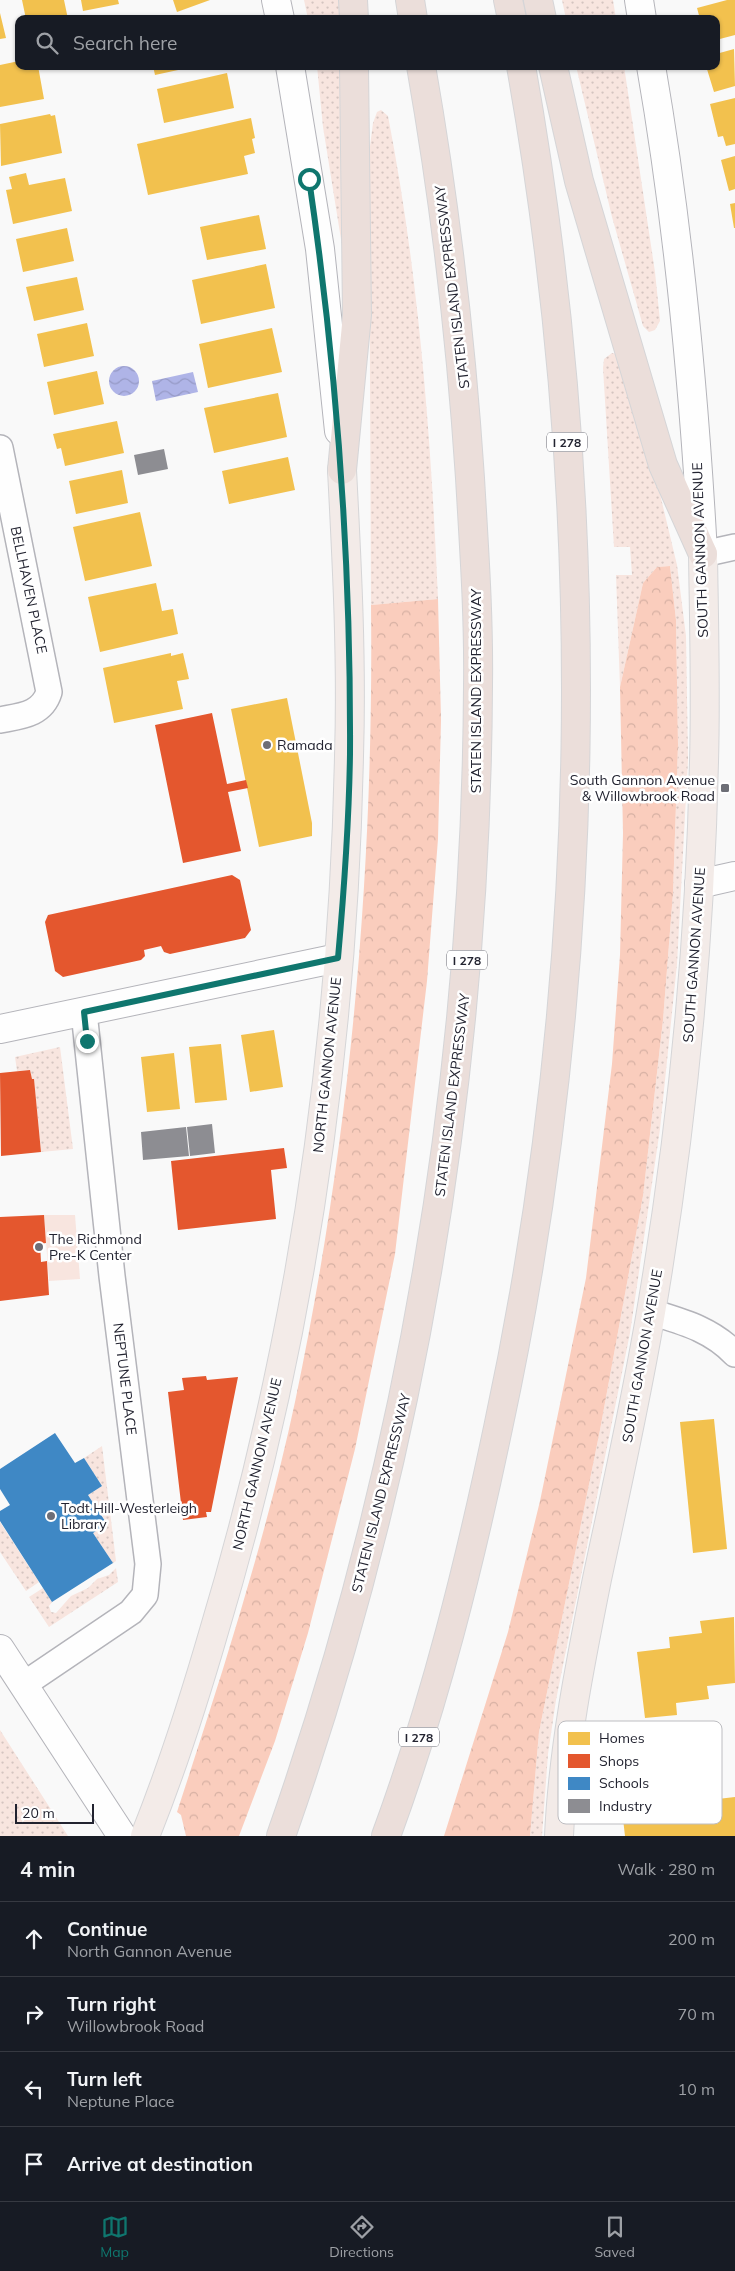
<!DOCTYPE html>
<meta charset="utf-8">
<style>
:root{--surface:#171b24;--page:#242831;--text:#f1f3f6;--muted:#9ea1a6;--line:#363941;--accent:#0f766e}
body{margin:0;font-family:Mulish,sans-serif;background:var(--page);color:var(--text)}
.scale{position:absolute;left:15px;bottom:12px;width:79px;box-sizing:border-box;padding-left:5px;border:2px solid #222330;border-top:0;font-size:14px;line-height:18px;white-space:nowrap;color:#222330;-webkit-text-stroke:4px #fff;paint-order:stroke}
.stop{position:absolute;width:15px;height:15px;margin:-11px;border:4px solid #0f766e;border-radius:50%;background:#fff}
.stop.end{background:#0f766e;border-color:#fff;box-shadow:0 1px 5px #0008}
.list{margin:0;padding:0;list-style:none}
h2{display:flex;justify-content:space-between;align-items:center;height:65px;margin:0;padding:0 20px;font-size:21px}
h2 small{font-size:16px;font-weight:400;color:var(--muted)}
.list li{display:grid;grid-template-columns:32px 1fr auto;gap:15px;align-items:center;box-sizing:border-box;height:75px;padding:0 20px;border-top:1px solid var(--line)}
.list b{display:block;font-size:19px;white-space:nowrap}
.list p{margin:0;font-size:16px;white-space:nowrap;color:var(--muted)}
.list em{font-size:16px;font-style:normal;color:var(--muted)}
.icon{flex:none;width:28px;height:28px;fill:none;stroke:currentColor;stroke-width:2;stroke-linecap:round;stroke-linejoin:round}
.map{position:relative;flex:none;width:735px;height:1836px;overflow:hidden}
.search{position:absolute;background:var(--surface);box-shadow:0 1px 4px #0004;left:15px;right:15px;top:15px;height:55px;display:flex;align-items:center;gap:12px;box-sizing:border-box;padding:0 18px;border-radius:10px;color:var(--muted);font-size:19px}
.sheet{height:365px;background:var(--surface)}
nav{display:flex;justify-content:space-around;align-items:center;box-sizing:border-box;height:70px;border-top:1px solid var(--line);background:var(--surface);font-size:14px;color:var(--muted)}
nav a{display:grid;justify-items:center;gap:2px}
nav .on{color:var(--accent)}
.map>svg:first-child{display:block}
</style>
<div class="map">
<svg width="735" height="1836" viewBox="0 0 735 1836">
<defs>
<pattern id="grass-dots" width="8" height="8" patternUnits="userSpaceOnUse" patternTransform="scale(1.25)"><rect width="8" height="8" fill="#f8e5df"/><path d="M2 2h.1M6 6h.1" fill="none" stroke="#d4c4c0" stroke-width="1.8" stroke-linecap="round"/></pattern>
<pattern id="forest-crowns" width="20" height="18" patternUnits="userSpaceOnUse" patternTransform="scale(1.25)"><rect width="20" height="18" fill="#facdbd"/><path d="M2 6a3 3 0 1 1 6 0M12 15a3 3 0 1 1 6 0" fill="none" stroke="#d6b0a3"/></pattern>
<pattern id="water-waves" width="16" height="10" patternUnits="userSpaceOnUse" patternTransform="scale(1.25)"><rect width="16" height="10" fill="#afb4e7"/><path d="M0 5q4-4 8 0t8 0" fill="none" stroke="#969ac6"/></pattern>
</defs>
<rect width="100%" height="100%" fill="#f9f9f9"/>
<path fill="url(#grass-dots)" d="M304 0H339V19H308Z
M562 0H613L616 19H566Z
M317 66H340L344 258 323 127Z
M576 66H624L655 272 660 321 655 330 649 332 643 326 612 217Z
M381 110 388 116C419 276 431 437 438 599L371 605 369 154 373 123 377 112Z
M612 353 617 354 649 448 677 565 686 636 688 760 677 964 660 1129 630 1333 556 1700 548 1754 542 1836H530L539 1732 600 1430 643 1196 663 1020 673 893 678 745 676 620 670 566 657 567 643 583 620 687 616 575H632L630 547H614L603 368 604 359Z
M60 1047 73 1149 41 1152 34 1080 32 1079 30 1070 17 1071 15 1057Z
M102 1446 116 1561 113 1563 93 1533 107 1523 88 1495 102 1486 84 1458Z
M0 1522 39 1582 26 1591 0 1552Z
M116 1568 118 1582 49 1627 29 1597 43 1588 52 1602 49 1606 51 1612 56 1613 71 1596 88 1588 97 1579 109 1575Z
M0 1730 68 1836H0Z"/>
<path fill="url(#forest-crowns)" d="M670 566 676 620 678 745 673 893 663 1020 643 1196 600 1430 539 1732 530 1836H444L508 1632 540 1501 586 1278 612 1064 620 955 623 833 620 687 643 583 657 567Z
M438 599 441 720 438 839 427 981 395 1254 355 1449 308 1633 275 1741 239 1836H186L181 1815 177 1812C221 1677 265 1542 295 1402 350 1140 374 873 371 605Z"/>
<path fill="#f8e5df" d="M44 1215H75L80 1279 49 1281Z"/>
<path fill="url(#water-waves)" d="M109 381a15 15 0 1 1 30 0a15 15 0 1 1-30 0Z
M193 372 198 392 156 401 152 381Z"/>
<path fill="#f2c14e" d="M22 0H64L68 19H26Z
M81 0H118L119 4 83 11Z
M173 0H210L177 12Z
M727 0H735V35L716 40V19H700L697 8Z
M0 13 6 38 0 39Z
M734 49 735 86 714 92 706 66H716V54Z
M19 61V66H38L44 99 0 107V65Z
M153 66H192V67L155 75Z
M227 73 234 108 164 123 157 89Z
M735 98V144L726 146 723 136 718 137 710 104Z
M50 114 51 116 55 115 62 153 1 166 0 124Z
M251 118 255 138 252 139 255 153 244 156 248 174 148 195 137 144Z
M735 156V189L729 191 721 160Z
M26 173 29 185 65 178 72 211 13 224 6 190 12 189 9 177Z
M735 203V228H734L730 204Z
M259 215 266 249 207 260 200 227Z
M67 228 74 261 23 272 16 239Z
M266 264 275 308 201 324 192 280Z
M77 277 84 310 34 321 26 287Z
M87 323 94 356 44 367 37 334Z
M272 328 282 372 208 388 199 344Z
M97 371 104 404 54 415 47 382Z
M278 393 287 437 214 453 204 408Z
M117 421 124 453 65 466 61 448 57 449 53 434Z
M288 457 295 490 229 504 222 471Z
M122 470 128 503 76 514 69 481Z
M140 512 152 566 85 581 73 527Z
M156 583 162 611 173 609 178 634 100 652 88 597Z
M171 653V656L183 653 189 679 177 681 183 709 114 723 103 668Z
M287 698 312 823V836L259 847 231 709Z
M274 1030 283 1087 250 1092 241 1035Z
M221 1044 227 1100 195 1103 189 1047Z
M174 1053 180 1109 147 1112 141 1057Z
M714 1419 727 1549 693 1553 680 1422Z
M734 1617 735 1683 707 1686 709 1699 676 1703 677 1715 645 1718 637 1652 670 1648 669 1637 702 1633 700 1621Z
M735 1797V1836H625L622 1810Z"/>
<path fill="#e4572e" d="M212 713 227 784 246 780 248 788 228 792 241 851 183 863 155 725Z
M232 875 240 880 251 930 245 938 170 954 164 952 161 946 144 950 145 956 141 960 63 977 55 971 45 922 48 915Z
M30 1070 32 1079H34L41 1152 1 1156 0 1073Z
M284 1148 287 1168 271 1170 276 1219 178 1230 171 1161Z
M44 1215 46 1243 40 1244 41 1262 47 1261 49 1295 0 1301V1217Z
M206 1376 207 1380 238 1377 211 1512H206L207 1517 183 1520 168 1392 184 1390 182 1378Z"/>
<path fill="#3f88c5" d="M55 1433 75 1463 84 1458 102 1486 88 1495 107 1524 93 1533 113 1563 52 1602 0 1521V1511L10 1505 0 1489V1469Z"/>
<path fill="#8d8d92" d="M164 449 168 469 138 475 134 455Z
M212 1124 215 1153 190 1156 187 1127Z
M186 1127 189 1156 143 1160 141 1132Z"/>
<g fill="none" stroke-linecap="round" stroke-linejoin="round">
<g stroke="#b4b4ba" stroke-width="28">
<path id="minor" d="M0 448 49 692C42 715 20 716 0 720
M703 554 735 547
M651 1312C683 1322 711 1329 735 1354
M23 1685 131 1612 145 1595 148 1564 112 1276 84 1012"/>
</g>
<g stroke="#b4b4ba" stroke-width="30">
<path id="tertiary" d="M699 884 735 876
M0 1029 338 958"/>
</g>
<g stroke="#b4b4ba" stroke-width="30">
<path id="secondary" d="M276 0 280 19
M639 0 642 19
M290 66 320 249 339 431
M651 66C679 227 694 390 703 553
M0 1649 122 1836"/>
</g>
<g stroke="#d5d5d7" stroke-width="30">
<path id="primary" d="M145 1836C172 1769 194 1700 214 1631 299 1348 343 1051 349 756 352 661 347 565 342 470
M559 1836C563 1749 580 1664 597 1579 616 1490 636 1401 651 1312 682 1130 700 946 704 762 706 693 704 624 703 554"/>
</g>
<g stroke="#d5d5d7" stroke-width="30">
<path id="motorway" d="M353 0 354 19
M410 0 413 19
M508 0 512 19
M538 0 542 19
M553 66 579 181 663 465 703 554
M342 470 357 315 354 66
M281 1836C411 1466 476 1077 478 686 479 616 474 547 470 478 461 340 445 203 421 66
M386 1836C435 1703 469 1566 498 1428 594 981 601 516 521 66"/>
</g>
<use href="#minor" stroke="#fefefe" stroke-width="25"/>
<use href="#tertiary" stroke="#fefefe" stroke-width="28"/>
<use href="#secondary" stroke="#fefefe" stroke-width="28"/>
<use href="#primary" stroke="#f3ebe8" stroke-width="28"/>
<use href="#motorway" stroke="#ebdeda" stroke-width="28"/>
</g>
<g fill="none" stroke-linecap="round" stroke-linejoin="round">
<path stroke="#0f766e" stroke-width="6" d="M87 1041 84 1012 338 958C344 891 349 822 350 754 351 561 337 370 309 179"/>
</g>
<g fill="#6d6e76" stroke="#fff" stroke-width="2">
<circle cx="267" cy="745" r="5"/>
<rect x="720" y="783" width="10" height="10" rx="2.5"/>
<circle cx="39" cy="1247" r="5"/>
<circle cx="51" cy="1516" r="5"/>
</g>
<g text-anchor="middle" dominant-baseline="central" stroke-width="5" stroke-linejoin="round" paint-order="stroke">
<g fill="#fff" stroke="#64656e" stroke-width="1">
<rect x="547" y="432.5" width="40" height="19" rx="4"/>
<rect x="447" y="950.5" width="40" height="19" rx="4"/>
<rect x="399" y="1727.5" width="40" height="19" rx="4"/>
</g>
<g font-size="12" font-weight="bold" fill="#222330">
<text x="567" y="442">I 278</text>
<text x="467" y="960">I 278</text>
<text x="419" y="1737">I 278</text>
</g>
<g font-size="14" fill="#222330" stroke="#fff">
<text transform="translate(452 287) rotate(-97)">STATEN ISLAND EXPRESSWAY</text>
<text transform="translate(700 550) rotate(-92)">SOUTH GANNON AVENUE</text>
<text transform="translate(29 590) rotate(78)">BELLHAVEN PLACE</text>
<text transform="translate(476 691) rotate(-90)">STATEN ISLAND EXPRESSWAY</text>
<text transform="translate(694 955) rotate(-86)">SOUTH GANNON AVENUE</text>
<text transform="translate(327 1065) rotate(-84)">NORTH GANNON AVENUE</text>
<text transform="translate(452 1095) rotate(-83)">STATEN ISLAND EXPRESSWAY</text>
<text transform="translate(642 1356) rotate(-80)">SOUTH GANNON AVENUE</text>
<text transform="translate(125 1379) rotate(83)">NEPTUNE PLACE</text>
<text transform="translate(257 1464) rotate(-77)">NORTH GANNON AVENUE</text>
<text transform="translate(381 1493) rotate(-76)">STATEN ISLAND EXPRESSWAY</text>
</g>
<g font-size="14" fill="#222330" stroke="#fff" text-anchor="start">
<text x="277" y="745">Ramada</text>
<text x="715" y="780" text-anchor="end">South Gannon Avenue<tspan x="715" dy="16">&amp; Willowbrook Road</tspan></text>
<text x="49" y="1239">The Richmond<tspan x="49" dy="16">Pre-K Center</tspan></text>
<text x="61" y="1508">Todt Hill-Westerleigh<tspan x="61" dy="16">Library</tspan></text>
</g>
</g>
<rect x="558" y="1721" width="164" height="103" rx="8" fill="#fff" stroke="#bdbdc1" stroke-width="1"/>
<rect x="568" y="1732" width="22" height="13" fill="#f2c14e"/>
<rect x="568" y="1754" width="22" height="14" fill="#e4572e"/>
<rect x="568" y="1777" width="22" height="13" fill="#3f88c5"/>
<rect x="568" y="1799" width="22" height="14" fill="#8d8d92"/>
<g font-size="14" fill="#222330">
<text x="599" y="1743">Homes</text>
<text x="599" y="1766">Shops</text>
<text x="599" y="1788">Schools</text>
<text x="599" y="1811">Industry</text>
</g>
</svg>
<div class="scale">20 m</div>
<div class="stop" style="left:309px;top:179px"></div>
<div class="stop end" style="left:87px;top:1041px"></div>
<div class="search"><svg class="icon" aria-label="search" viewBox="0 0 24 24"><circle cx="10" cy="10" r="6"/><path d="M15 15l6 6"/></svg>Search here</div>
</div>
<section class="sheet">
<h2>4 min<small>Walk · 280 m</small></h2>
<ul class="list">
<li><svg class="icon" aria-label="ahead" viewBox="0 0 24 24"><path d="M12 20V5M6 11l6-6 6 6"/></svg><div><b>Continue</b><p>North Gannon Avenue</p></div><em>200 m</em></li>
<li><svg class="icon" aria-label="right" viewBox="0 0 24 24"><path d="M7 20v-9h11M14 6l5 5-5 5"/></svg><div><b>Turn right</b><p>Willowbrook Road</p></div><em>70 m</em></li>
<li><svg class="icon" aria-label="left" viewBox="0 0 24 24"><path d="M17 20v-9H6M10 6l-5 5 5 5"/></svg><div><b>Turn left</b><p>Neptune Place</p></div><em>10 m</em></li>
<li><svg class="icon" aria-label="arrive" viewBox="0 0 24 24"><path d="M6 21V4h12l-3 4 3 4H6"/></svg><div><b>Arrive at destination</b></div></li>
</ul>
</section>
<nav>
<a class="on"><svg class="icon" aria-label="map" viewBox="0 0 24 24"><path d="M3 6l6-2 6 2 6-2v14l-6 2-6-2-6 2zM9 4v14M15 6v14"/></svg>Map</a>
<a><svg class="icon" aria-label="directions" viewBox="0 0 24 24"><path d="M12 3l9 9-9 9-9-9zM9 14v-3h6M13 9l2 2-2 2"/></svg>Directions</a>
<a><svg class="icon" aria-label="saved" viewBox="0 0 24 24"><path d="M7 4h10v16l-5-4-5 4z"/></svg>Saved</a>
</nav>
